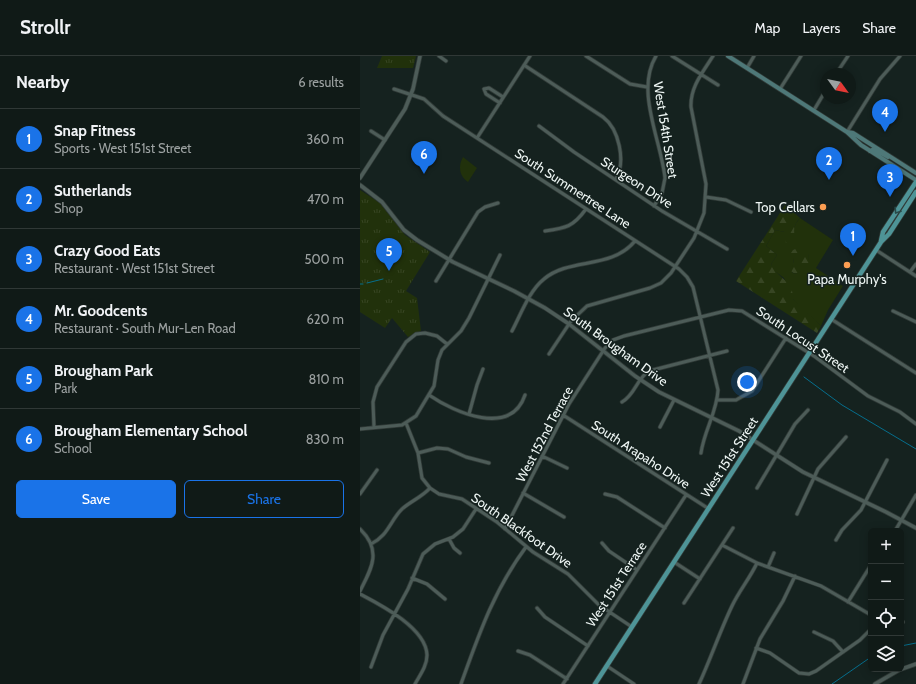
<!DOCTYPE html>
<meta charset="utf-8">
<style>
:root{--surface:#101a17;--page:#1e2724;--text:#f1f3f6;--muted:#9ca1a1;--line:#303836;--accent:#1a73e8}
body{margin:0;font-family:Cabin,sans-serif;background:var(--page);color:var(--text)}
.controls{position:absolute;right:12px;bottom:12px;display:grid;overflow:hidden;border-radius:6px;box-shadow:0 2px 10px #0003}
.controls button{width:36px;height:36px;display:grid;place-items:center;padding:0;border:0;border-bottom:1px solid var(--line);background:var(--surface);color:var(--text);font:20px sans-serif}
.compass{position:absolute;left:460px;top:12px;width:36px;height:36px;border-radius:50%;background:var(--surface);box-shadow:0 2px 10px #0003;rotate:123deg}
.you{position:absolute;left:387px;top:326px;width:14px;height:14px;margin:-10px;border:3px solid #fff;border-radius:50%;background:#1a73e8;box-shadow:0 0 0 6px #1a73e833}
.badge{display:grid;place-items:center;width:26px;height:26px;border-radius:50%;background:var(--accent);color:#fff;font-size:13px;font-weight:700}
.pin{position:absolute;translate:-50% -33px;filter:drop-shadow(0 1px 2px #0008)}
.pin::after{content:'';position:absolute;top:21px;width:14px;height:12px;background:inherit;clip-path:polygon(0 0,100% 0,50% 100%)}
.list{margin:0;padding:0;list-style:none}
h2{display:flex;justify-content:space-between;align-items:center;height:52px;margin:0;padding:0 16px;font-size:17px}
h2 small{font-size:13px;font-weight:400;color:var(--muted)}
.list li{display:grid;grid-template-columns:26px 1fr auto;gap:12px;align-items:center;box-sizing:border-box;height:60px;padding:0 16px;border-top:1px solid var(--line)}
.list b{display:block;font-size:15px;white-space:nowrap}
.list p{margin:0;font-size:13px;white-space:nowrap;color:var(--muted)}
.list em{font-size:13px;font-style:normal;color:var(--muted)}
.actions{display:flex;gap:8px;padding:12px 16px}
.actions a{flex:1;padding:9px 0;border:1px solid var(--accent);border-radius:6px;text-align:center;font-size:14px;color:var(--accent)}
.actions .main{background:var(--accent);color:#fff}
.icon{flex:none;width:22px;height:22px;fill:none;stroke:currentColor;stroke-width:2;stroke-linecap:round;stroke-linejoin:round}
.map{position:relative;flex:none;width:556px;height:628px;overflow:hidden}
header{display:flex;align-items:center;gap:24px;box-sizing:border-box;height:56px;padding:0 20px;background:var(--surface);border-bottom:1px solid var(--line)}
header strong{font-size:19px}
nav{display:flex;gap:22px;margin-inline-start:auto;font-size:14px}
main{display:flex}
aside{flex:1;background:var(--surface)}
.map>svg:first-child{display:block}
</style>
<header>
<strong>Strollr</strong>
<nav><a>Map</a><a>Layers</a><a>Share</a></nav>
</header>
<main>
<aside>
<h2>Nearby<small>6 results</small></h2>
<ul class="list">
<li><span class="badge">1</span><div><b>Snap Fitness</b><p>Sports · West 151st Street</p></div><em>360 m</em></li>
<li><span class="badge">2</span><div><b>Sutherlands</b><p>Shop</p></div><em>470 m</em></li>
<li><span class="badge">3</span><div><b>Crazy Good Eats</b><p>Restaurant · West 151st Street</p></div><em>500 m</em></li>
<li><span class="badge">4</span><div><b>Mr. Goodcents</b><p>Restaurant · South Mur-Len Road</p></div><em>620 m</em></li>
<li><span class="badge">5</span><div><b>Brougham Park</b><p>Park</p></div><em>810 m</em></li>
<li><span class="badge">6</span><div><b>Brougham Elementary School</b><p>School</p></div><em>830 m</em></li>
</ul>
<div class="actions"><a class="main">Save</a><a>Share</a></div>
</aside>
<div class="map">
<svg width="556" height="628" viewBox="0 0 556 628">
<defs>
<pattern id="forest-firs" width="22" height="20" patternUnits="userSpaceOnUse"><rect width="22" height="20" fill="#21310b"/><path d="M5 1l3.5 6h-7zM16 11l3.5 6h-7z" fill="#374523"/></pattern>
<pattern id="park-tufts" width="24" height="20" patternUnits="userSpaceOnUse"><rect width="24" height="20" fill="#21310b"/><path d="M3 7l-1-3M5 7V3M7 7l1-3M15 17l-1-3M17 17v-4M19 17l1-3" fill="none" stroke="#374523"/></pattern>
</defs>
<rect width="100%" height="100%" fill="#15221f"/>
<path fill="#21310b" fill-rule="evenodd" d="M103 101 117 112 108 126C99 120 98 110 103 101Z
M440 162 473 184 456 212 483 230 468 254 461 270 439 250 433 243 424 222 413 214 411 208 417 199 406 190 415 174 425 176 433 174 436 167ZM449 191 448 204 444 214 435 218 432 216 434 203 433 194Z"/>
<path fill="url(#forest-firs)" d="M425 149 440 162C433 169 433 175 436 184L429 188H426L425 176 415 174 406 190 417 199 411 208C417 222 434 225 433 243L461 270 457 277 376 225Z
M446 188 450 191 448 204 450 208 447 214 435 218 431 215 434 204 431 197 433 194Z"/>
<path fill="url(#park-tufts)" d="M22 0H56L53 12H17Z
M0 134 20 147 45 179 70 196 46 235 57 242 61 275 48 281 32 262 25 272 0 256Z"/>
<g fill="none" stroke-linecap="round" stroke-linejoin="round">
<path stroke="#066e8c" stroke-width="1" d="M7 227 23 223
M0 228H3
M444 321 482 349 556 393
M541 590 556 587
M472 628 511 601"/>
<g stroke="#313b38" stroke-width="4.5">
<path id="minor" d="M79 0 86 5
M226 0 270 28 287 31
M312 0 358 29
M164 9 243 61C259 73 266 105 256 123
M387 12 394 0
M476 18 488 0
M34 33 64 43 83 60 319 213 327 221 333 231 358 334C357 356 344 375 341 397
M420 33 441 0
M140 47 126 38 124 33 129 32 143 41
M454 54 466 34
M179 70 214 96 302 155 367 193
M11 75 25 84
M487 76 520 23 540 0
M117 82 170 0
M346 141 366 144 391 156
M294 150 302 137 305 122C301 84 275 35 296 0
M185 175C206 172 213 171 226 153
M516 194 556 220
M550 216 556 208
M76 225 118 156 125 151 138 147
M533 255 556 266
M471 263 556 317
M152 275C161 258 169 235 184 223 210 201 251 214 275 185
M189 298 211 265 227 250 290 232 301 227 311 217 334 182 344 157 346 128 331 51C330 31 343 16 353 0
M69 339C95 357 151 381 165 339
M358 344H376L392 335 426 282
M262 346C275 339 277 322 289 315L367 295
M109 358 117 329 123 313
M203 359 349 453
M46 367 58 397 62 422 70 432 79 438 102 443 137 466 173 496 208 518 239 549 272 571
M14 371 13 346 17 331 46 286 56 278 65 277 77 280 87 288
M300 371 314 344
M0 373 42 369 56 360 74 330 78 304 82 294 101 275 109 262 140 199
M58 397 77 392 88 393 106 401 129 407
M182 400 207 412
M397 432 435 368 448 354
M163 437 204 461
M0 438 17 414
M245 438 257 441 305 472
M437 458 458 413 486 381
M0 473C22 494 12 512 0 535
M145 473 209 348 245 292 253 284 264 280 369 254 382 255 454 300 508 340 540 356 556 368
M535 475 556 439
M89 483 94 492 100 497
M476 484 482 474 501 454 527 404
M242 487 249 495 277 514
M11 488C28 480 30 465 42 453 51 445 62 441 70 432
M362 489 397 507 461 530 511 559
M314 506 340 523
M408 511 414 497
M52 522 67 528 85 543
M0 538C21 549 66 572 67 599 67 610 60 619 55 628
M488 546 511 509
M324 547 373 472
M177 552 185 561 228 590
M541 566H543
M454 576 473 585 483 596
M396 592 410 597 439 617 449 618 456 615 500 584 511 573
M158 595 170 599 207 623
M247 610 274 628
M11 611 23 579 48 533 63 498 75 488 93 481 103 473 116 453
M101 628C119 578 134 534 166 491
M203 628 326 439
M339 628C351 602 360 575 372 550 379 535 390 522 397 507
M383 628 400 583 423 545 435 520"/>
</g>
<g stroke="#313b38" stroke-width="5">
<path id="tertiary" d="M0 122 45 53 53 33 60 0
M0 129 22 146 44 174 57 184 93 206 154 235 185 252 209 268 275 320 299 336 379 375 443 416 526 456 556 472
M515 628 539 614 556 608"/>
</g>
<g stroke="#313b38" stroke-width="5.5">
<path id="secondary" d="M368 0 487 76 501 89 556 124
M487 76 493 77 556 117
M510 95 514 93 528 101"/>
</g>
<g stroke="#313b38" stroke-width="6">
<path id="primary" d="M521 185 523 176 556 126
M235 628 521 186 529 178 556 136"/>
</g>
<use href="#minor" stroke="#4d5c58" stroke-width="3"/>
<use href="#tertiary" stroke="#4d5c58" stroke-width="3.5"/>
<use href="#secondary" stroke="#4e7878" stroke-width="4"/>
<use href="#primary" stroke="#4e9497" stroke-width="4.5"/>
</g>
<defs><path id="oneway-chevron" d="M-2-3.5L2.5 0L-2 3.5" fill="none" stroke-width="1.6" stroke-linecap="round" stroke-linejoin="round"/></defs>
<use stroke="#294a49" href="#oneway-chevron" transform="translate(537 155) rotate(123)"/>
<g fill="#fc9e52" stroke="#15221f" stroke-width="1.5">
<circle cx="463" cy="151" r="4"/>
<circle cx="487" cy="209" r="4"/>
</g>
<g text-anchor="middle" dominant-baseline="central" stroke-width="3" stroke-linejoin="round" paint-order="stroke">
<g font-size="13" fill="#eef6f4" stroke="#15221f">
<text transform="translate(306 74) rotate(81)">West 154th Street</text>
<text transform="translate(277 126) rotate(33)">Sturgeon Drive</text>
<text transform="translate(213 132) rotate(33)">South Summertree Lane</text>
<text transform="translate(443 283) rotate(34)">South Locust Street</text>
<text transform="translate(256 290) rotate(36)">South Brougham Drive</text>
<text transform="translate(184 378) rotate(-62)">West 152nd Terrace</text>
<text transform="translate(281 398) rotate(33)">South Arapaho Drive</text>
<text transform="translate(369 401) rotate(-57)">West 151st Street</text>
<text transform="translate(162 474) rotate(35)">South Blackfoot Drive</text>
<text transform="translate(256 528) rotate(-57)">West 151st Terrace</text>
</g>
<g font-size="13" fill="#eef6f4" stroke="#15221f" text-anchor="end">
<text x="455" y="151">Top Cellars</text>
<text x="487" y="223" text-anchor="middle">Papa Murphy's</text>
</g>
</g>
</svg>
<div class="controls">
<button>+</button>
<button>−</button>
<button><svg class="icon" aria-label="locate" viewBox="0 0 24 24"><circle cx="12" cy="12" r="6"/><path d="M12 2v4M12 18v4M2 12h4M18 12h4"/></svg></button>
<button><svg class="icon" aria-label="layers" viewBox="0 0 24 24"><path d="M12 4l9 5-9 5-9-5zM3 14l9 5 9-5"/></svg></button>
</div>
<svg class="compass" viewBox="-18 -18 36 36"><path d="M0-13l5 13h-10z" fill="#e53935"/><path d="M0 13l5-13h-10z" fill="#9ca1a1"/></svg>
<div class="you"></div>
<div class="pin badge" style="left:493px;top:200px">1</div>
<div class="pin badge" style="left:469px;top:124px">2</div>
<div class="pin badge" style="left:530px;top:141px">3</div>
<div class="pin badge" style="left:525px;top:76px">4</div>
<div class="pin badge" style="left:29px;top:215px">5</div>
<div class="pin badge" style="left:64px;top:118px">6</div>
</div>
</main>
